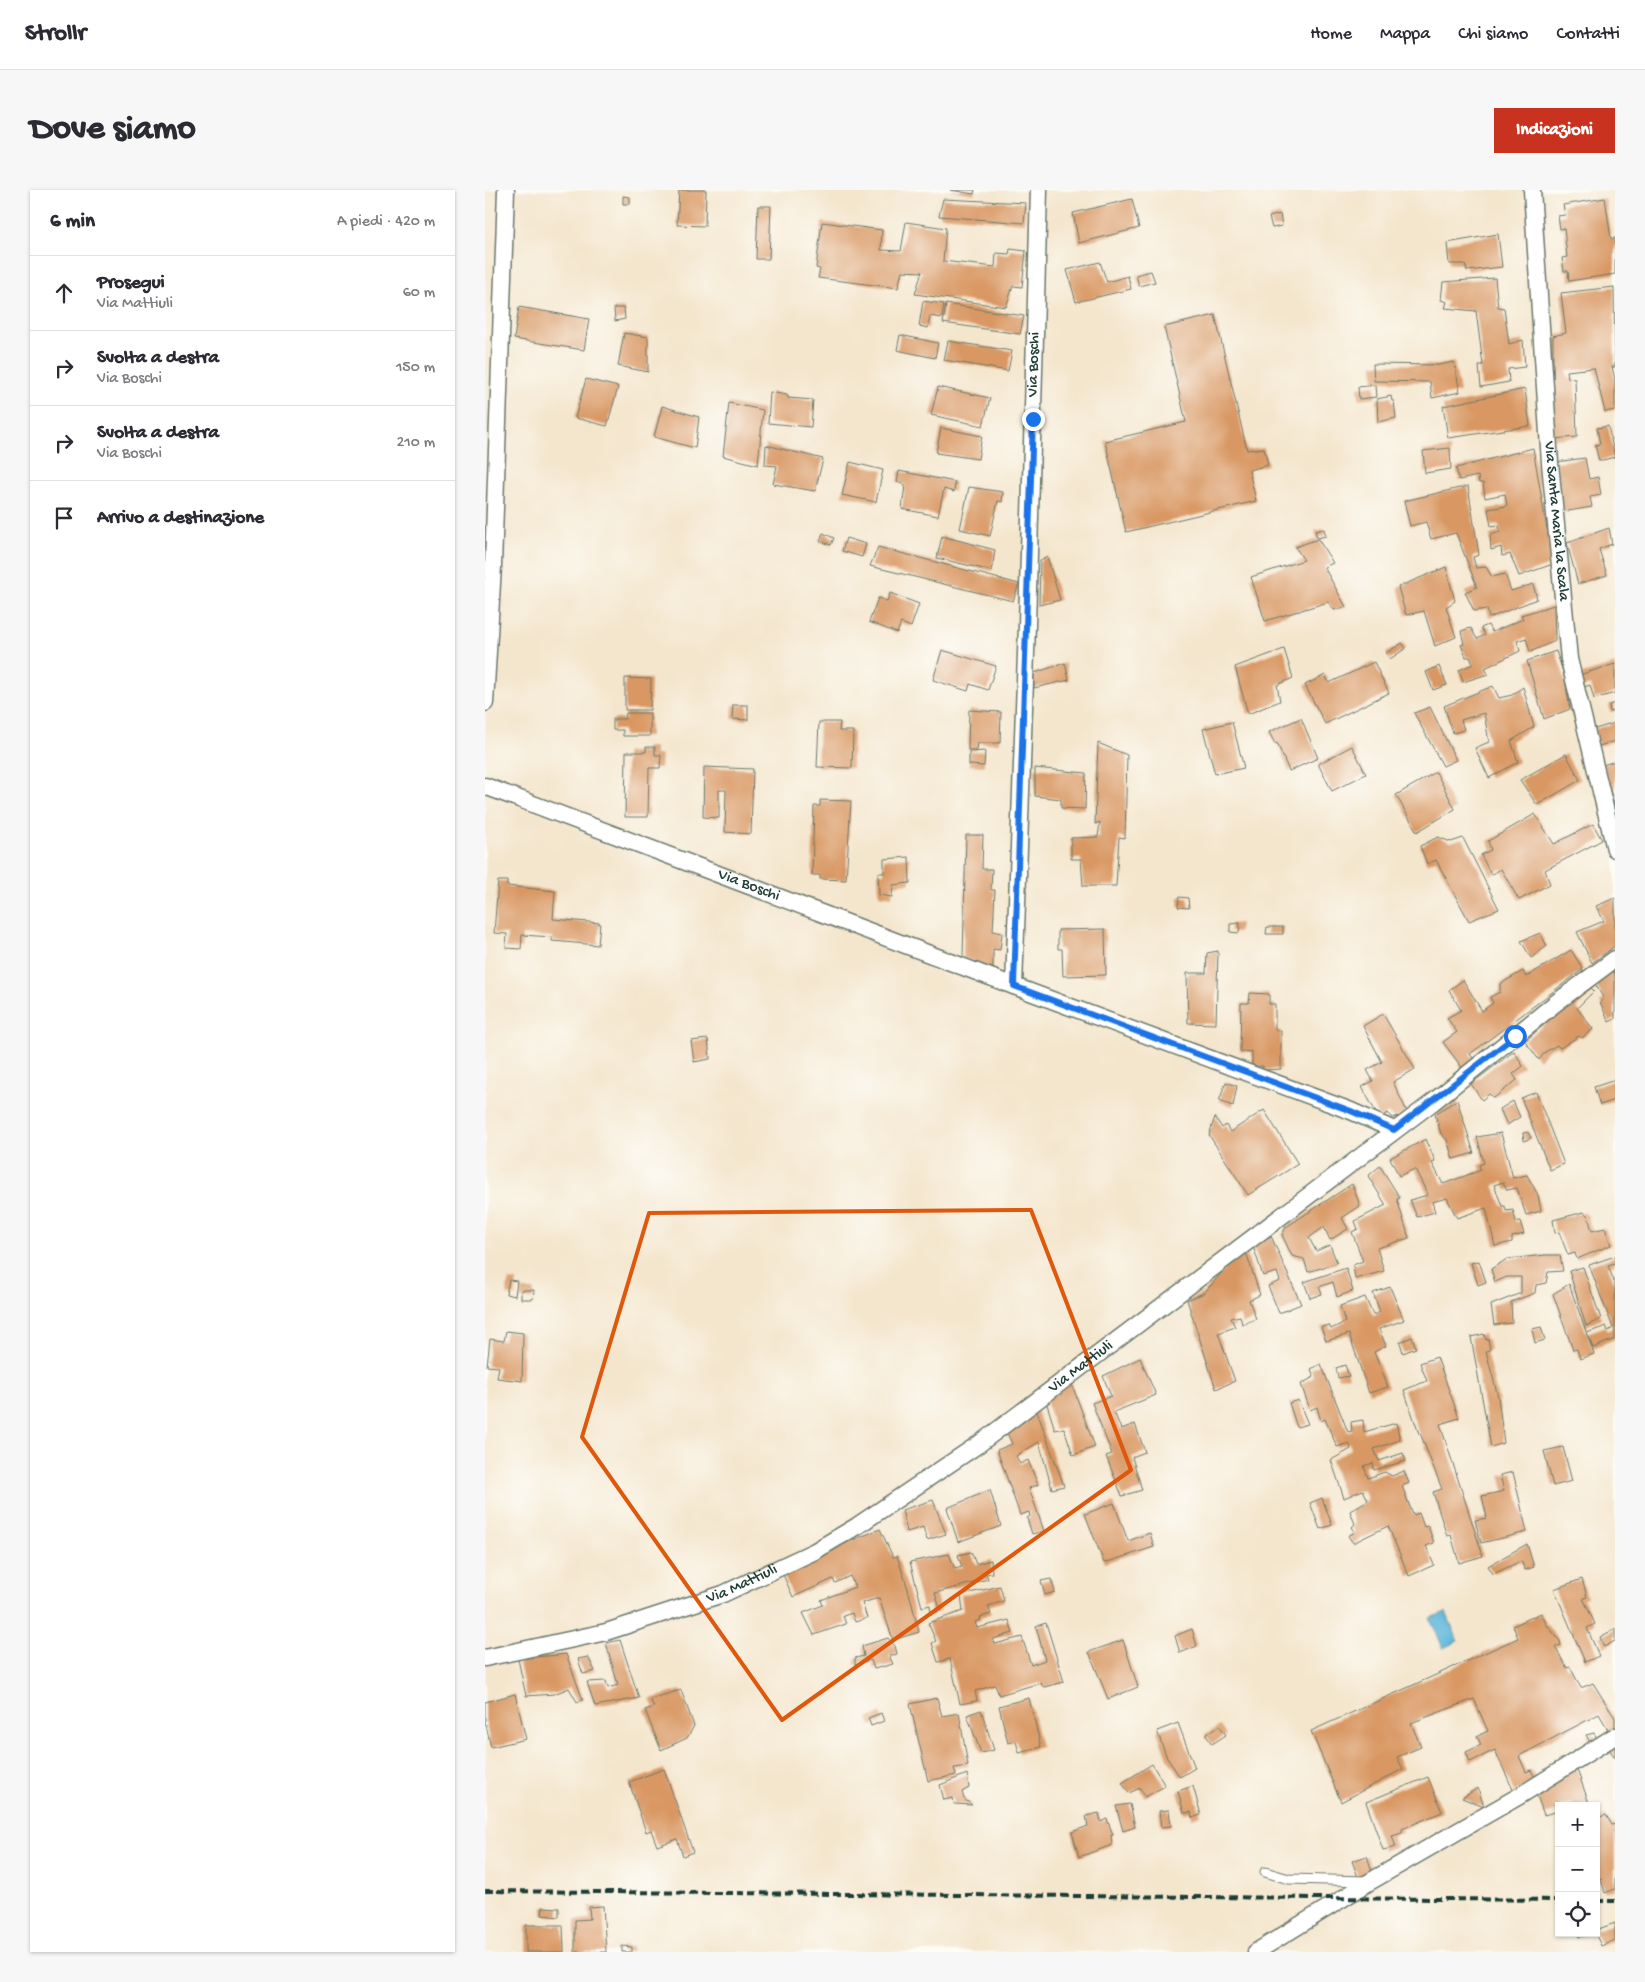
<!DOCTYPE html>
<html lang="it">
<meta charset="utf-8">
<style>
:root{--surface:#fff;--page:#f7f7f7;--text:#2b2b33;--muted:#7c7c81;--line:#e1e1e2;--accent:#c8321e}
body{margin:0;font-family:"Gochi Hand",sans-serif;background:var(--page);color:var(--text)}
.controls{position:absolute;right:15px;bottom:15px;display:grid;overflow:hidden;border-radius:0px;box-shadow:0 1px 4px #0004}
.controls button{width:45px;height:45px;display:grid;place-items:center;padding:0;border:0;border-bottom:1px solid var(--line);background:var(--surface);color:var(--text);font:25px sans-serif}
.stop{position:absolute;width:15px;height:15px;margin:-11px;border:4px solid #1a73e8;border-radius:50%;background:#fff}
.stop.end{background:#1a73e8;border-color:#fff;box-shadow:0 1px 5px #0008}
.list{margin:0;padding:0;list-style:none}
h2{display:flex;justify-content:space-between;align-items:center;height:65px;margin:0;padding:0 20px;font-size:21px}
h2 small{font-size:16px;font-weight:400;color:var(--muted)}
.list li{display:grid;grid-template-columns:32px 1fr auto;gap:15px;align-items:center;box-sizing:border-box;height:75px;padding:0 20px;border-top:1px solid var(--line)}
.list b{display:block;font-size:19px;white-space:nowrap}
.list p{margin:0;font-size:16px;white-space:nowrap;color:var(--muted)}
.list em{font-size:16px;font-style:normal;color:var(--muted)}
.icon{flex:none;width:28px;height:28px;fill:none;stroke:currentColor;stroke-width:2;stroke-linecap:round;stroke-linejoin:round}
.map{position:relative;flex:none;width:1130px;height:1762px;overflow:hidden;border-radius:0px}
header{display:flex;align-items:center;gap:30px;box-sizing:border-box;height:70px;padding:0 25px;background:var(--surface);border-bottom:1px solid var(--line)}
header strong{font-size:24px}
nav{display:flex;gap:28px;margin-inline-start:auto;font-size:18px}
.intro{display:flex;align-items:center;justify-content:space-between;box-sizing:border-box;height:120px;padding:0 30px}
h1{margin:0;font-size:35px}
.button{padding:12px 22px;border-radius:0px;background:var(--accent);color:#fff;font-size:18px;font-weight:700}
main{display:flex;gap:30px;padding:0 30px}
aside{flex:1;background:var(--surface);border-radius:0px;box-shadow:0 1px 4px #0004}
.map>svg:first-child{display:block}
</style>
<header>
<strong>Strollr</strong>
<nav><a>Home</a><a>Mappa</a><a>Chi siamo</a><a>Contatti</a></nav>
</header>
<div class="intro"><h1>Dove siamo</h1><a class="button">Indicazioni</a></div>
<main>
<aside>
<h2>6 min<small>A piedi · 420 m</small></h2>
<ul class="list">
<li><svg class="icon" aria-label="ahead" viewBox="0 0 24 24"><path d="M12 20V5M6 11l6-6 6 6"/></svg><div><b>Prosegui</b><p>Via Mattiuli</p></div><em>60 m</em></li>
<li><svg class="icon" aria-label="right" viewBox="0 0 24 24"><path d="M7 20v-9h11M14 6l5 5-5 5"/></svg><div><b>Svolta a destra</b><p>Via Boschi</p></div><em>150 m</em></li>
<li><svg class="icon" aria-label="right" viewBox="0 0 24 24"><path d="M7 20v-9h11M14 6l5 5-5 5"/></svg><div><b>Svolta a destra</b><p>Via Boschi</p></div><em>210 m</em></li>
<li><svg class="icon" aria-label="arrive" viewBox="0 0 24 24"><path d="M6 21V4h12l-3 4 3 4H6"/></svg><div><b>Arrivo a destinazione</b></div></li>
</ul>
</aside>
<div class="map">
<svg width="1130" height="1762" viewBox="0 0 1130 1762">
<rect width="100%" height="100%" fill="#fdfcf7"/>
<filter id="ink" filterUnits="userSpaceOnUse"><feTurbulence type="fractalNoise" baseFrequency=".02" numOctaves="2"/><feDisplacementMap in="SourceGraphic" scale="10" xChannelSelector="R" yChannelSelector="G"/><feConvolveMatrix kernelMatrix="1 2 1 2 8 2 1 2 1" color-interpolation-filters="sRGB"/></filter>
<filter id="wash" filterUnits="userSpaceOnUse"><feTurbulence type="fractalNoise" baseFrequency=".0096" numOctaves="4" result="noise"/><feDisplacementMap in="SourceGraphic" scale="20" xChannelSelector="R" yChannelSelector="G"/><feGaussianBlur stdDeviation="1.12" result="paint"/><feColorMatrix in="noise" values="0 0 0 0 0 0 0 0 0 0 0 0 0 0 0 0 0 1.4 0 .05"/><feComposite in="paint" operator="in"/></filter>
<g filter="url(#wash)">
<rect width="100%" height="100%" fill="#f4e6cd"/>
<path fill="#5cb6da" stroke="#3e7a87" d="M961 1422 973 1451 958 1458 945 1428Z"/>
<g id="blocks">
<path fill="#d99863" d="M194 0H221L220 36 192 35Z
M465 0H490L489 4Z
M138 6 145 7V14H138Z
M1120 8 1126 49 1130 48V84L1084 91 1083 81H1079L1077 68 1082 67 1079 38 1075 39 1073 26 1080 25 1078 15Z
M458 9 541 13 539 33 454 26Z
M647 9 654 38 594 53 588 23Z
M273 16H286L284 69H271Z
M795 24 797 36 787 38 784 27Z
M337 32 397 40 396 60 416 61 421 32 461 38 458 71 510 77 511 63 524 64 525 59 541 61 537 97 528 96 521 117 430 104 437 82 417 81 413 98 333 88 335 79 331 78Z
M1013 44 1017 77 982 81 980 74H964L962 53Z
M615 72 622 92 643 86 646 99 591 112 582 80Z
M666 81 670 92 654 96 651 85Z
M1010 88 1013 117 1019 118 1024 154 1038 150 1040 177 1023 179 1024 192 996 197 994 176 998 175 991 121 960 118 962 112 956 110 958 92Z
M1129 97 1130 177H1127L1130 189V220L1120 222 1109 178 1082 181 1083 188 1090 189 1092 247 1068 249V146L1081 143 1076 103Z
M438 111 459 114 457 128 445 126 443 138 434 136Z
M461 114 539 126 535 144 458 133Z
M34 117 104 129 99 160 29 149Z
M129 118H139L140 129 130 131Z
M730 125 762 260 779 258 783 275 764 280 771 311 641 342 620 251 701 232 679 137Z
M139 143 163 147V182L133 176Z
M415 145 453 153 450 168 412 160Z
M463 151 527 161 523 181 459 170Z
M969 172 975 202 947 208 945 192 889 191 888 174 953 175Z
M101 189 133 197 122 236 90 228Z
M890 195 891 207 874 209 873 197Z
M453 197 505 208 498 236 446 225Z
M1040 199 1045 236 963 248 958 216Z
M285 202 302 205 303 208 328 210 326 237 283 233Z
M906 206 907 211H909L911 228 893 232 892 209Z
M244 213 278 220 273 275 238 266Z
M177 216 214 227 210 258 169 247Z
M1123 236 1130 267 1114 271 1110 255 1115 254 1112 238Z
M456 238 497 246 493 269 451 263Z
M281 255 338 269 330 301 288 294 292 276 280 275Z
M965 258 966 279 940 283 938 261Z
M1048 258 1068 374 1034 386 1025 364 1017 366 1016 357 1006 360 1005 345 1015 342 1014 335 1006 336 1003 319 1022 316 1020 304 1000 308 998 293H994L993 286 974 290 971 278Z
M1100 268 1104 289 1113 287 1116 305 1105 307 1107 317 1077 322 1071 272Z
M365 272 398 280 391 312 357 305Z
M414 281 470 292 469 302 459 299 453 326 417 319 420 295 412 292Z
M983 296 994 365 988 367 991 378 1001 377 1007 387 1020 384 1026 401 1048 394 1052 409 1004 428 1002 419 989 421 980 402 992 397 971 343 946 349 941 332 925 336 919 311Z
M484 297 518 302 517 312 513 311 505 346 475 339Z
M1124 338 1127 354 1114 359 1122 385 1093 394 1082 353Z
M839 339 841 346 832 348 830 341Z
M338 343 349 348 346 355 335 351Z
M457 346 510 360 507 381 452 368Z
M361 348 381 354 377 367 357 361Z
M833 349 848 373 839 377 861 417 849 420 843 412 780 431 766 387 819 370 810 357Z
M393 357 534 394 528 411 385 376Z
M562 366 575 410 554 415 555 371Z
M961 377 970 411 961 417 971 447 950 456 939 421 921 425 913 397Z
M405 403 434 414 426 437 416 433 412 443 384 432 393 408 402 411Z
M1069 415 1070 451 1045 462 1041 448 1032 451 1035 461 1000 478 1003 484 978 492 974 480 988 474 985 467H981L976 455 979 454 976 441 986 438 992 449 1000 445 996 438 1003 435 1007 442 1038 429 1036 425Z
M917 453 921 458 905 469 901 463Z
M799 459 808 488 792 495 795 511 763 524 750 477Z
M457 460 511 476 503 500 485 494 483 501 448 490Z
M1071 461 1079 485 1085 519 1059 529 1042 471Z
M889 472 904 503 840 534 820 495 840 485 844 493Z
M580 473 584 490 549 498V483Z
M1130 474V503L1109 509 1105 495 1096 498 1094 485Z
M954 476 962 495 948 500 941 482Z
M140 488 166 489 165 520H140Z
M1008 496 1014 508 1027 505 1038 497 1049 537 1026 551 1033 572 1004 588 990 558 1004 552 999 523 976 530 979 540 968 543 959 516Z
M1130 513V521L1125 522 1124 515Z
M248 515H263V530L247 529Z
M945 517 971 570 958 576 929 523Z
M484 520 516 522 515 553H493L492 560H483Z
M141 523H165V546H138V540H128V529H140Z
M816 528 833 568 804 581 792 553 790 554 784 542Z
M334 532H355L354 541H368L367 578 332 577Z
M747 532 759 578 730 584 718 539Z
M1130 533V551L1114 556 1110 539Z
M613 553 642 565 640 648 634 647 631 696H598L596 669H586V648L613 647 615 632 610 634Z
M867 556 881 584 847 601 833 574Z
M161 557H170V565H176L175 578H164L163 627H140L141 562H161Z
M500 561 499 576 484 575V562Z
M1081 564 1095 590 1052 615 1035 590Z
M1130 571V615H1129L1118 575Z
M219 577 268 579 266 644 240 642 241 600H234V628L218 627Z
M550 578 601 583 600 619 576 618V609L550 606Z
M951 582 970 619 932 642 911 605Z
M335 610 366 611 361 690 335 689V685H327L329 616H335Z
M1050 624 1069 654 1108 634 1117 650 1060 680 1065 694 1034 710 1016 679 1006 685 996 665 1006 660 1003 651Z
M481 645H498L497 679H507L506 700H510L508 741 517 743 515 760 508 759V778L478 768Z
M953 647 966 652 978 648 1014 719 984 731 951 670 942 674 935 656Z
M424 667 425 693 408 695 407 707 394 705 393 683H399V669Z
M13 691H22V696L70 701 68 729 115 733 113 755 67 751V747L37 745 36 759 21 758 22 744 9 743Z
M694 707 703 708 704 718 693 717Z
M1130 708V756L1107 773 1092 742 1119 731 1111 716Z
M755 733 754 743 745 742V734Z
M782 737H798V744H781Z
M620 739 621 785 578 786 577 759H573V740Z
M1055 743 1062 756 1046 768 1036 751Z
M1086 760 1098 779 985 864 989 870 978 879 958 852 972 842 962 828 976 820 964 800 978 790 997 821 1008 813 1005 807 1015 802V794L1038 781 1041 787Z
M733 761 731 834 703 833 702 783H721L722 763Z
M1130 782V829L1124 832 1115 812 1119 809 1109 792 1124 783Z
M1104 796 1109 801 1092 818 1108 839 1097 848 1094 846 1075 858 1072 855 1060 862 1054 870 1040 851Z
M765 803 784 804V814H790V840L796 841V879L778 880V876H767V862L755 861 756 813H764Z
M898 824 930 879 908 892 924 926 915 932 913 926 908 928 903 923 894 928 877 897 888 891 882 880 897 872 878 836Z
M223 849 225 869 209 872 206 851Z
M1029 861 1038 876 1028 884 1032 890 1009 908 1004 904 997 910 986 894Z
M1130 890V910L1115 915 1109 897Z
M741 892 752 896 748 916 734 911Z
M1051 902 1079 974 1065 980 1036 908Z
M972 910 989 963 968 969 962 950 956 944 950 924Z
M1028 911 1035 927 1022 935 1015 919Z
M779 920 813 974 763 1005 724 945 730 927 737 938 741 935 745 942Z
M1043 942 1046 948 1039 951 1038 943Z
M1016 943 1028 988 1042 985 1053 1005 1056 1021 1041 1025 1032 998 1022 1000 1018 992 1009 995 1017 1016H1020L1021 1021 1028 1020 1031 1032 1035 1031 1039 1044 1027 1047V1052L1010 1056 1001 1018 972 1028 962 1008 947 1012 950 1022 932 1027 925 1010 943 1005 930 979 914 986 905 968 941 949 950 971 947 973 958 994 996 980 994 975 999 973 992 947Z
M895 976 915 1008 912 1009 924 1048 892 1058 899 1081 870 1089 868 1075 878 1071 867 1042 873 1039 870 1031 901 1015 883 986Z
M867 994 875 1016 857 1028 863 1039 845 1050 839 1037 824 1048 831 1061 845 1055 852 1073 823 1082 819 1069 807 1066 797 1045 801 1037Z
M1099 1022 1103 1026 1107 1041 1120 1038 1126 1055 1092 1069 1090 1063 1083 1065 1074 1042 1070 1043 1068 1030Z
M786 1046 816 1114 794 1123 783 1096 795 1091 792 1082 778 1086 768 1056Z
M761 1062 775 1105 764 1110 771 1129 757 1134 755 1126 746 1128 750 1137 733 1143 750 1191 731 1199 702 1110 719 1103 739 1080 737 1077Z
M1061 1065H1075L1078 1081 1063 1082 1061 1093 1051 1095 1050 1103 1026 1112 1027 1133 1009 1135 1006 1115 1036 1103V1087H1022L1010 1092 1006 1079 1022 1069Z
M1130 1066V1074L1123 1076 1130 1094V1149L1108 1158 1102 1143 1121 1136 1123 1141 1128 1138 1104 1075Z
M994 1071 1001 1092 993 1095 986 1073Z
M1098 1077 1116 1129 1101 1136 1084 1081Z
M861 1078 868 1101 852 1107 848 1092 834 1097 837 1104 825 1108 819 1092Z
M24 1090 32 1091 30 1106 21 1104Z
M1084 1094 1109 1164 1095 1169 1092 1159 1088 1160 1068 1104Z
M905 1097 919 1130 894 1139 901 1156 889 1162 903 1197 884 1203 864 1144 841 1151 836 1137 844 1135 846 1139 860 1132 855 1116 880 1107 888 1125 895 1122 888 1103Z
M36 1100H49L48 1109H36Z
M1056 1137 1060 1150 1050 1153 1047 1139Z
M21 1141 38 1143 37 1191 12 1188 14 1177 2 1176 5 1149 19 1151Z
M999 1144 1001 1150 1003 1149 1005 1160 1001 1161 1013 1207 1019 1253 1006 1257 986 1147Z
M927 1147 931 1158 918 1163 915 1152Z
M952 1167 974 1228 955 1234 998 1366 974 1373 966 1345 962 1346 948 1302 957 1299 935 1243 934 1244 919 1200 942 1191 935 1173Z
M655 1168 671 1205 629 1222 636 1239 650 1234 660 1262 647 1267 657 1300 637 1306 621 1266 627 1264 607 1213 626 1206 618 1186Z
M836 1174 863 1242 867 1241 866 1232 878 1230 879 1242 911 1233 915 1250 889 1259 894 1271 918 1263 921 1271 889 1280 888 1273 879 1276 883 1288 900 1282 907 1286 919 1281 924 1293 917 1296 928 1325 934 1323 939 1337 943 1336 949 1353 941 1356 949 1375 924 1386 903 1336 868 1353 863 1346 870 1342 867 1337 870 1334 865 1321 883 1310 878 1300 859 1308 846 1270 866 1259 864 1253 852 1257 840 1229 836 1231 832 1217 825 1220 816 1194 829 1187 826 1179Z
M860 1175 864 1186 853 1188 851 1178Z
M586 1192 610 1257 588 1265 579 1238 570 1240 560 1208Z
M813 1210 823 1234 812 1237 804 1213Z
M550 1216 579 1296 567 1299 554 1252 531 1266 535 1274 543 1270 553 1295 544 1298 559 1341 547 1344 542 1328 545 1326 544 1322 535 1325 512 1260 527 1254 520 1238Z
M1078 1257 1087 1291 1068 1296 1059 1261Z
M1028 1282 1042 1342 996 1353 990 1330 1002 1328 997 1306 1019 1301 1015 1285Z
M505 1300 516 1336 473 1352 462 1318Z
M837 1308 847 1335 835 1339 825 1313Z
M448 1310 461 1344 442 1350 438 1337 422 1342 417 1320Z
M629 1313 643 1351 665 1343 669 1357 619 1373 600 1324Z
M395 1339 408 1367 412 1366 423 1399 434 1442 408 1450 394 1408 377 1413 382 1428 370 1432 367 1423 358 1426 361 1434 329 1445 318 1423 338 1415 336 1410 370 1397 365 1386 350 1393 348 1389 308 1407 296 1380Z
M1042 1354 1049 1377 1040 1380 1036 1371 1008 1384 1003 1376Z
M486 1362 491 1374 506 1370 507 1383 501 1384 503 1389 450 1403 456 1421 446 1424 445 1415 437 1417 425 1372 464 1364 470 1379 477 1377 473 1365Z
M566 1389 570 1402 560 1405 556 1391Z
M1097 1389 1102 1407 1098 1408 1110 1434 1102 1438 1114 1466 1100 1472 1069 1399Z
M515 1396 519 1411 503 1416 506 1424 495 1427 496 1430 490 1432 492 1438 524 1430 528 1443 508 1449 510 1454 537 1447 546 1475 560 1470 551 1436 561 1433 579 1492 559 1497 555 1493 514 1505 510 1495 490 1501 492 1511 475 1514 465 1469 453 1472 447 1453 451 1451 443 1433 478 1421 476 1405Z
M1056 1423 1062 1435 1075 1451 1076 1455 1070 1457 1082 1478 1085 1477 1096 1498 1108 1493 1130 1528V1540L1125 1543 1114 1524 1034 1566 1041 1582 1046 1580 1051 1590 1029 1602 1010 1560 985 1572 981 1562 996 1555 992 1546 1003 1541 989 1509 926 1533 936 1557 912 1567 918 1579 856 1612 826 1541 1033 1448 1028 1436Z
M707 1439 712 1456 695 1463 690 1446Z
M1130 1439V1451L1119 1457 1115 1447Z
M403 1448 410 1456 412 1464 404 1466 408 1474 389 1479 386 1470 370 1475V1468L379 1466 377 1456Z
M135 1450 154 1508 110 1516 102 1492 121 1491 123 1498 133 1495 121 1453Z
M638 1450 653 1497 623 1509 604 1462Z
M81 1464 98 1510 92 1512 84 1498 69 1504 41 1506 33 1469Z
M103 1467 110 1481 98 1484 93 1469Z
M196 1500 209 1536 202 1548 176 1560 160 1520 169 1517 165 1509Z
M30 1504 41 1549 6 1557 0 1531V1512Z
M452 1508 457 1526 474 1523 483 1576 469 1578 471 1585 443 1591 425 1514Z
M544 1508 556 1557 534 1563 531 1551 523 1553 514 1516Z
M496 1520 509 1560 496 1563 482 1525Z
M396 1523 399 1531 386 1536 383 1528Z
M693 1533 710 1578 695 1587 682 1568 672 1541Z
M735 1536 741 1545 727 1554 720 1544Z
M1109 1543 1113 1550 1106 1554 1101 1545Z
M1130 1550V1569L1122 1555Z
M667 1574 680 1596 660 1607 655 1598 644 1603 637 1593Z
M1090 1574 1105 1616H1089L1088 1612 1074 1616V1621L1059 1625 1049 1597Z
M179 1579 208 1662 198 1666 192 1649 172 1656 166 1640 161 1642 144 1592Z
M482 1584 484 1598 477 1602 479 1609 487 1615 469 1614 468 1608 459 1610 455 1595Z
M943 1587 957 1622 917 1639V1643L907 1646 911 1657 898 1660 881 1612Z
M708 1596 716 1625 707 1628 706 1622 699 1623 693 1601Z
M993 1598 999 1617 977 1608Z
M645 1614 650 1637 638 1641 631 1616Z
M684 1620 686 1636 676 1637 674 1621Z
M614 1623 616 1632 622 1629 628 1645H626L627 1655 594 1667 587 1642 603 1636 601 1626Z
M1121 1625 1127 1635 1130 1634V1699L1120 1703 1116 1689 1111 1691V1628Z
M882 1666 887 1682 873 1687 867 1671Z
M118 1716 121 1762H90V1730L105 1729 104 1717Z
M58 1717 74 1718V1727L57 1725Z
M1130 1733V1750L1116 1756 1110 1743 1111 1740Z
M41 1735H78L79 1762H41Z
M1092 1743H1106L1107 1744 1094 1747Z
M137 1756 147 1757V1762H137Z"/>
</g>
</g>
<g filter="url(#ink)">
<use href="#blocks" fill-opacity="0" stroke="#6a786a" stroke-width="1"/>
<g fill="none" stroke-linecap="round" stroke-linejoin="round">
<g stroke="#6a786a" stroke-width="11">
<path id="lane" d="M780 1682 804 1689 882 1691"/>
</g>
<g stroke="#6a786a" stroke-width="19">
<g id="street">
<path id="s1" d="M1047 0 1065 273 1084 469 1130 659"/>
<path d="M0 513 8 376 21 0"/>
<path id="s2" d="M0 596 529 796 866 921 909 940"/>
<path id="s3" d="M529 796 542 435 554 0"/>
<path id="s4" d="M0 1468 121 1442 238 1404 330 1361 372 1336 494 1254 948 912 1072 812 1130 769"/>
<path d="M771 1762 886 1691 1036 1605 1130 1546"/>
</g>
</g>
<use href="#lane" stroke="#fff" stroke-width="9"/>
<use href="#street" stroke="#fff" stroke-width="16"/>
<path stroke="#1f3d34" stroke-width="4" stroke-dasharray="8 4" stroke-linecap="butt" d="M0 1701 1074 1710
M1111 1711H1130"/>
</g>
</g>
<g fill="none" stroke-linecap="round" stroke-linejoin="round" filter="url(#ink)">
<path stroke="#1a73e8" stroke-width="6" d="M548 229 529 796 866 921 909 940 1030 846"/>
</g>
<path fill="none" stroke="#de580e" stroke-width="4" stroke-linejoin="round" d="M546 1020 646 1280 297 1530 97 1247 164 1023Z"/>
<g text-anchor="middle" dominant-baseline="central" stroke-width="4" stroke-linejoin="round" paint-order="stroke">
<g font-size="16" fill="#1f3d34" stroke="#fdfcf7">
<text stroke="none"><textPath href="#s3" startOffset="622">Via Boschi</textPath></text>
<text stroke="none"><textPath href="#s1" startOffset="332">Via Santa Maria la Scala</textPath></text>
<text stroke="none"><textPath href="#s2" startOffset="282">Via Boschi</textPath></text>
<text stroke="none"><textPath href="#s4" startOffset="672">Via Mattiuli</textPath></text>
<text stroke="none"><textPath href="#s4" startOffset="268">Via Mattiuli</textPath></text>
</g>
</g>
</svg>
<div class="controls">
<button>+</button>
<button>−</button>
<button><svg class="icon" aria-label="locate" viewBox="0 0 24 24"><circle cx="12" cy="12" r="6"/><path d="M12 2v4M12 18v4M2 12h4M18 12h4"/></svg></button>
</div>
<div class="stop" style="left:1030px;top:846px"></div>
<div class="stop end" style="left:548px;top:229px"></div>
</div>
</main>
